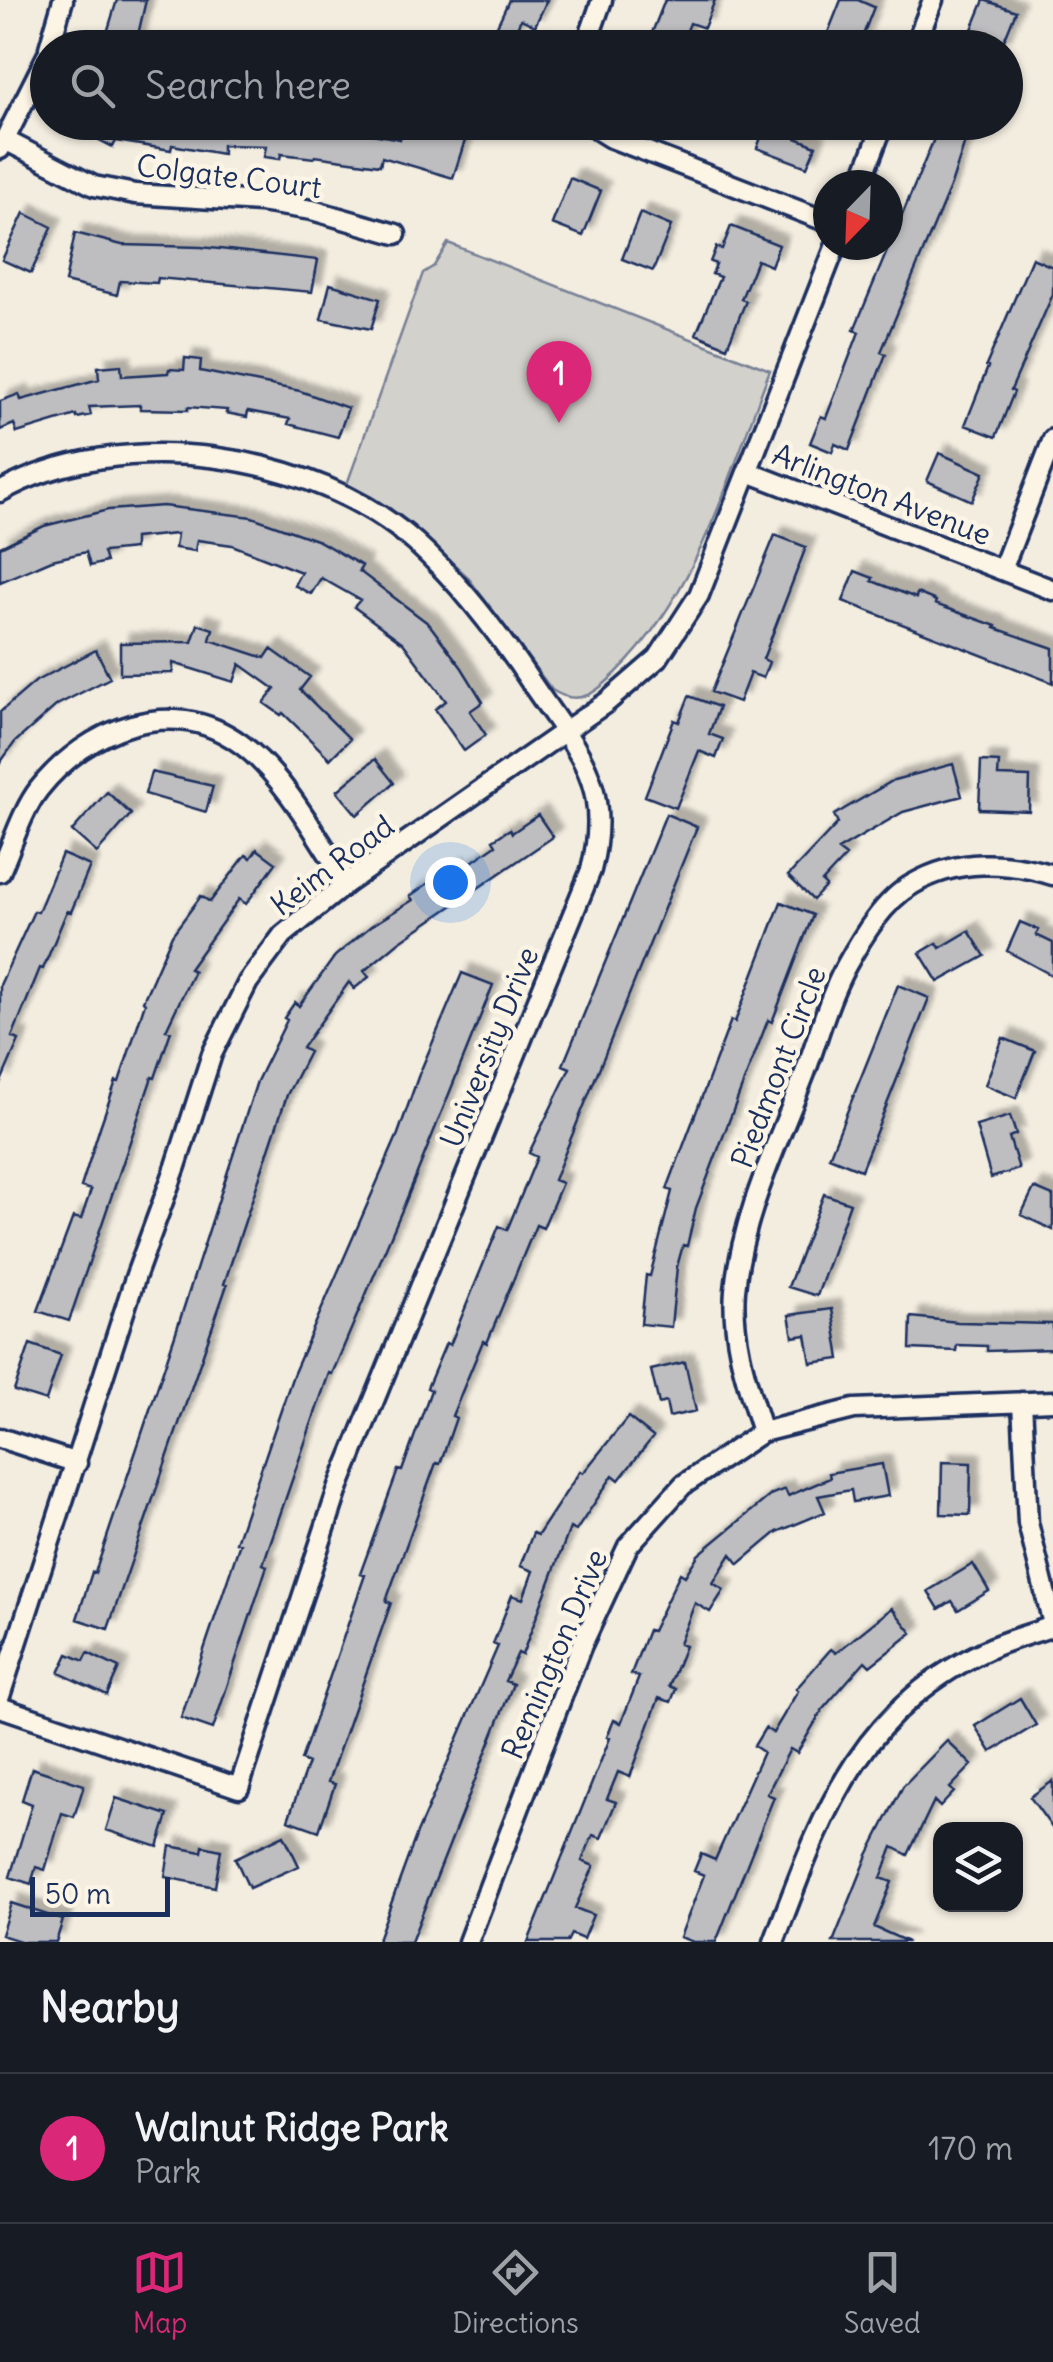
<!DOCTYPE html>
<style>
:root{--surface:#171b24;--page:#242831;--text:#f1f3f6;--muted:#9ea1a6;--line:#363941;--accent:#db2777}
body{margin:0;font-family:Delius,sans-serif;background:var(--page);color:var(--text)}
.controls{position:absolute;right:30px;bottom:30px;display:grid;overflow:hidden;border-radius:20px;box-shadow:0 2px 8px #0004}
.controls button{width:90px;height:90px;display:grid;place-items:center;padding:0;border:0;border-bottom:2px solid var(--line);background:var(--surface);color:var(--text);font:50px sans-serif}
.compass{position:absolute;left:813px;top:170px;width:90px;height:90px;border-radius:50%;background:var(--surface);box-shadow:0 2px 8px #0004;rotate:203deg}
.scale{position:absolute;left:30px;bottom:25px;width:140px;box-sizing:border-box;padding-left:10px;border:5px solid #1b2f5e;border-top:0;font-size:28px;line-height:35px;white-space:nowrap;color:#1b2f5e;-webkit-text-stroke:8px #fcf5e5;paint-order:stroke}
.you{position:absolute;left:450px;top:882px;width:35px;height:35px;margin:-25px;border:8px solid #fff;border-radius:50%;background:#1a73e8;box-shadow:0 0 0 15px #1a73e833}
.badge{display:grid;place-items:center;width:65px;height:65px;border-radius:50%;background:var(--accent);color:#fff;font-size:32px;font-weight:700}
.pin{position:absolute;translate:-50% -82px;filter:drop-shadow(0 2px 5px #0008)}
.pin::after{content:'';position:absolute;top:52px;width:35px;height:30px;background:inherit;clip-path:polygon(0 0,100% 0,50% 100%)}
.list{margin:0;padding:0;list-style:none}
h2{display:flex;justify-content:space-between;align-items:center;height:130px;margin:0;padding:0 40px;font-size:42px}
h2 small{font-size:32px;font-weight:400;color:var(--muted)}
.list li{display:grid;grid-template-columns:65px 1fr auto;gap:30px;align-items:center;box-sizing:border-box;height:150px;padding:0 40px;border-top:2px solid var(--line)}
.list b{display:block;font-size:38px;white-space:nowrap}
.list p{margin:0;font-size:32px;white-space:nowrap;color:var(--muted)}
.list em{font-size:32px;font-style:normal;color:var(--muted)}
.icon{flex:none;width:55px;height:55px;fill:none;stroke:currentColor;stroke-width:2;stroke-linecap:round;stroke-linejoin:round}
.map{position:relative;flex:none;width:1053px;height:1942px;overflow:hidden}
.search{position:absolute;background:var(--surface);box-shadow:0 2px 8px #0004;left:30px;right:30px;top:30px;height:110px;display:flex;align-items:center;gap:25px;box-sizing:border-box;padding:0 35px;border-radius:55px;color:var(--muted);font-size:38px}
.sheet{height:280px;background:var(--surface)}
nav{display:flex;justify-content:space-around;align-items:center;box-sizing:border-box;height:140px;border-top:2px solid var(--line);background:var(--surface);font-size:28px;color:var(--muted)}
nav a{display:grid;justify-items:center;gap:5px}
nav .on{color:var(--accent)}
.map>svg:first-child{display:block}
</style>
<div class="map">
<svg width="1053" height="1942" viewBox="0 0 1053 1942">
<defs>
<filter id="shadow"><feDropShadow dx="9" dy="-9" stdDeviation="2.5" flood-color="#0004"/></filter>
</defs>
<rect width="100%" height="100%" fill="#f3ede0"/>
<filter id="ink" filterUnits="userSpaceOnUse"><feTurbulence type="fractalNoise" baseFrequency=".01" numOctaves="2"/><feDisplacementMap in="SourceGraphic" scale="20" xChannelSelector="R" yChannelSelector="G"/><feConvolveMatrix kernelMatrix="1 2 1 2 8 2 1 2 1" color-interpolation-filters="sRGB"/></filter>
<g filter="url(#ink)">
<path fill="#d3d1cc" stroke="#778095" stroke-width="2.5" d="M448 243 770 370C729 475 699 591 617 672 597 692 579 708 552 690L467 576 409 523 347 484 423 273 434 266Z"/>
<path fill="#bebec0" stroke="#1b2f5e" stroke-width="2.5" filter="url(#shadow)" d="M117 0H146L135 48 104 43Z
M509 0H547L535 26 521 19 514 34 497 26Z
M665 0H715L704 28 690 23 680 48H646Z
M841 0H858L874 7 858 48H844L825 40Z
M984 0 1016 11 1001 48 966 44Z
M64 122H251L334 133 335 127 400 139 404 122H412L466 137 453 178 382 157 380 165 315 156 314 158 281 154 280 159 264 157 266 146 222 145V154L172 145 171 150 116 141 113 147Z
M767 122H803L796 138 816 146 807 167 757 148Z
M941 122H963L957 138 965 142 951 185 881 352 886 354 849 450 835 444 832 452 810 443 821 416 826 418 859 332 854 330Z
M570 178 601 191 583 236 552 224Z
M24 213 52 227 31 273 2 260Z
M640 213 671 226 653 271 622 259Z
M731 226 779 245 771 266 757 260 741 299 746 301 727 347 696 334 720 277 712 274 716 264 710 262 716 247 722 249Z
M75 233 122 245 201 247 318 260 312 292 158 278 157 283 120 281 117 295 65 282Z
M1032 258 1053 267V294L1011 390 1014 392 996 437 965 425 988 367 986 366Z
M330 284 380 299 371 329 321 319Z
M185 358 201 360 200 371 300 391 348 408 338 437 288 424 290 419 248 411 247 417 226 413 227 410 188 407V410L140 409V405L89 407 91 415 77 418 76 415 17 433 14 424 0 430V401L19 394 21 400 99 379 98 367 121 365 122 376 168 373 169 369 184 370Z
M939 453 984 473 972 501 927 481Z
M163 506 252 517 319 541 362 566 359 571 429 624 462 668 483 702 470 711 486 735 464 751 435 709 446 701 403 643 354 607 360 600 321 578 311 594 294 585 301 572 232 545 197 540 195 551 175 548 177 534 134 538V549L103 552 106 562 90 566 86 552 52 560 0 582V547L44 526 108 510Z
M775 535 806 547 763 659 769 662 763 678 750 673 739 702 711 692Z
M855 571 873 578 872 581 916 598 917 593 936 601 935 604 996 626 995 628 1053 648V683L843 601Z
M198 624 213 629 210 640 265 658 271 649 310 677 300 690 350 739 330 759 283 713 281 715 264 703 275 689 240 664 234 682 173 663V673L120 674V643L192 642Z
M96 650 110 678 57 705 15 742 0 763V712L36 681Z
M689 696 719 707 709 734 723 739 716 758 699 751 676 808 645 796 674 720 679 722Z
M375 759 394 783 357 815 337 791Z
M981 761 999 762 998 776 1030 777 1029 811 979 809Z
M953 764 962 796 903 812 838 850 846 856 822 882 826 886 813 900 788 876 838 823 834 815 894 780Z
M151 772 213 786 206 812 145 794Z
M107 792 131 814 97 853 72 831Z
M666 814 697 827 554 1180 562 1183 543 1228 536 1225 487 1343 483 1341 452 1416 456 1418 440 1464 436 1463 386 1601 391 1603 328 1782 335 1784 319 1831 288 1820 308 1763 301 1760 365 1575 360 1574 398 1470 402 1471 431 1390 427 1388 446 1343 450 1345 499 1226 507 1230 537 1157 529 1153 570 1068 563 1065Z
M538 815 553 837 399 942 364 971 369 977 354 989 349 982 302 1048 309 1052 287 1095 224 1284 227 1285 211 1331 108 1629 77 1619 92 1572 95 1573 175 1335 257 1081 287 1020 284 1018 295 1002 299 1006 335 956 371 926 413 900 410 896 427 884 456 866 459 871 496 845 493 840 510 829 512 833Z
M257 849 276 863 246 904 239 899 189 969 194 971 166 1030 171 1031 155 1078 152 1077 69 1321 38 1311 73 1217 81 1219 91 1190 81 1187 100 1127 116 1081 119 1082 145 1003 143 1001 172 935 201 896 210 902 246 855 251 858Z
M62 854 90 866 71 912 67 911 43 969 40 968 12 1037 19 1040 0 1084V985L34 911 38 912Z
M781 902 813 915 772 1022 768 1020 740 1092 696 1208 687 1246 683 1245 677 1267 671 1327 641 1324 646 1275 650 1276 672 1191 667 1189 731 1020 735 1022Z
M1020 922 1039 930 1036 935 1053 943V976L1007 951Z
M969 931 985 956 938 982 920 953 937 943 940 948Z
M462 973 493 985 405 1203 332 1374 329 1373 263 1564 267 1566 213 1729 181 1718 240 1543 236 1542 293 1375 398 1134 418 1077Z
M898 985 929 998 861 1170 829 1157Z
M1003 1038 1035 1051 1016 1098 985 1085Z
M1010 1116 1016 1134 1009 1137 1019 1169 991 1178 976 1126Z
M1034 1188 1053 1196V1230L1021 1215Z
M824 1194 850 1203 817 1296 788 1287Z
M832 1309 840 1359 811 1363 806 1335 793 1337 789 1315Z
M911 1317 958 1322 1053 1324V1349L987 1351V1346L957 1345 956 1351 910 1349Z
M30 1344 61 1355 46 1401 14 1391Z
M685 1362 696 1411 669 1417 666 1402 659 1404 651 1370Z
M628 1417 653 1437 619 1480 613 1475 576 1531 570 1528 522 1655 518 1653 505 1681 513 1684 411 1942H377L417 1833 498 1646 493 1644 512 1595 523 1599 533 1571 520 1566 533 1533 538 1535 580 1471 583 1473Z
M942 1462 971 1463 970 1515 941 1514Z
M882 1464 888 1496 853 1502 851 1490 818 1496 825 1512 777 1532 739 1564 731 1554 713 1583 724 1590 710 1612 695 1603 679 1644 685 1646 669 1686 676 1689 671 1702 659 1698 630 1777 618 1772 607 1799 616 1802 601 1838 593 1835 582 1861 594 1866 575 1908 593 1915 583 1939 571 1934 567 1942H528L610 1738 607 1737 614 1720 621 1723 639 1677 631 1674 648 1630 652 1631 680 1573 685 1576 698 1555 772 1494 785 1489 788 1496 830 1478 829 1473Z
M973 1564 989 1591 958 1610 952 1601 939 1609 928 1591Z
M892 1608 912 1633 870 1666 865 1661 823 1709 797 1753 790 1749 767 1794 774 1797 716 1942H693L680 1937 704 1875 694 1871 701 1854 715 1860 763 1752 754 1746 765 1728 773 1733 798 1691 796 1689 831 1649 836 1653Z
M88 1653 119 1668 107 1695 59 1673 68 1654 84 1661Z
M1020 1698 1036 1725 991 1752 975 1726Z
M947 1741 972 1765 950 1788 954 1792 940 1807 934 1801 908 1855 893 1847 881 1878 892 1882 874 1927 908 1942H833L868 1855 903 1786Z
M32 1768 84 1785 74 1817 62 1813 45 1870 36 1867 31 1884 10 1877 32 1804 22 1800Z
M1053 1781V1829L1030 1797Z
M116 1798 168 1815 158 1847 106 1830Z
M284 1835 299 1866 249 1888 235 1858Z
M170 1846 202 1852 203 1846 221 1850 215 1887 165 1877Z
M11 1903 63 1920 56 1942H23L1 1935Z"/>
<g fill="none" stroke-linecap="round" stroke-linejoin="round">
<g stroke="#1b2f5e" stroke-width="25">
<path id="minor" d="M49 48 63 0
M585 48 602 0
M914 48 933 0
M585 122 609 137 828 222
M5 140 94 186 135 194 260 202 312 210 396 234
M0 149 48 54
M860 185 884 122
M748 472 1053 590
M0 492C119 424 314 451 416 543 460 583 499 634 532 684 578 752 613 784 591 870L339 1486 239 1788 0 1707
M1002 570 1053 439
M0 872C12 846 22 811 39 789 87 729 172 693 241 744 284 775 318 839 347 883
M1022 1402 1028 1523 1053 1624
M762 1432C748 1386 731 1339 735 1290 742 1215 778 1143 805 1073 818 1038 828 999 846 966 862 937 884 900 913 884 958 858 1006 861 1053 875
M0 1438 77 1463
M0 1696 136 1275 176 1166 212 1054 248 982 283 935 347 883 607 702 658 658 699 595 836 245
M468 1942 581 1647 628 1546 683 1485 762 1432 854 1409 1053 1401
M774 1942C823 1813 858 1707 995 1646 1014 1638 1034 1633 1053 1626"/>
</g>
<use href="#minor" stroke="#fcf5e5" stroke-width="18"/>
</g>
</g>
<g text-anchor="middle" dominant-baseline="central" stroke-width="9" stroke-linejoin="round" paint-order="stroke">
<g font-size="30" fill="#1b2f5e" stroke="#fcf5e5">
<text transform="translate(229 176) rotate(7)">Colgate Court</text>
<text transform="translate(882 494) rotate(21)">Arlington Avenue</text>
<text transform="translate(332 865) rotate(-37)">Keim Road</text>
<text transform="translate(489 1047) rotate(-68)">University Drive</text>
<text transform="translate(778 1067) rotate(-69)">Piedmont Circle</text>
<text transform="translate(554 1654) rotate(-67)">Remington Drive</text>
</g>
</g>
</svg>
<div class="controls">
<button><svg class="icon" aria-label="layers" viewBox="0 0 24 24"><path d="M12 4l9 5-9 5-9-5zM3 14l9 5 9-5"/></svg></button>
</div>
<svg class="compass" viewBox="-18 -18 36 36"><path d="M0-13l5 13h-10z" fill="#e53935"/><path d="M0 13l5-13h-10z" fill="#9ea1a6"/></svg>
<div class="scale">50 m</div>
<div class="you"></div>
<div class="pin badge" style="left:559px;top:423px">1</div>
<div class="search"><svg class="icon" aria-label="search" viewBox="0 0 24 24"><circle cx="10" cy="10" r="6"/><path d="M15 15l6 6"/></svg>Search here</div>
</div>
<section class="sheet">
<h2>Nearby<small></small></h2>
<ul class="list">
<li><span class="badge">1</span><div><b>Walnut Ridge Park</b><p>Park</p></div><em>170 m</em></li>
</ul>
</section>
<nav>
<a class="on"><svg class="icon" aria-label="map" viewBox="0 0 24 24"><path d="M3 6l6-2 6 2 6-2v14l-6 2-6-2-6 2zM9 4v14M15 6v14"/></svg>Map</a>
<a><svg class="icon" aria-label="directions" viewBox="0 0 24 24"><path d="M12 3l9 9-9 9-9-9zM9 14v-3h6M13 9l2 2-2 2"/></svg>Directions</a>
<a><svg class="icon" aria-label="saved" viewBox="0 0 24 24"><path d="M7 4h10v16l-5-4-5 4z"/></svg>Saved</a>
</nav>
